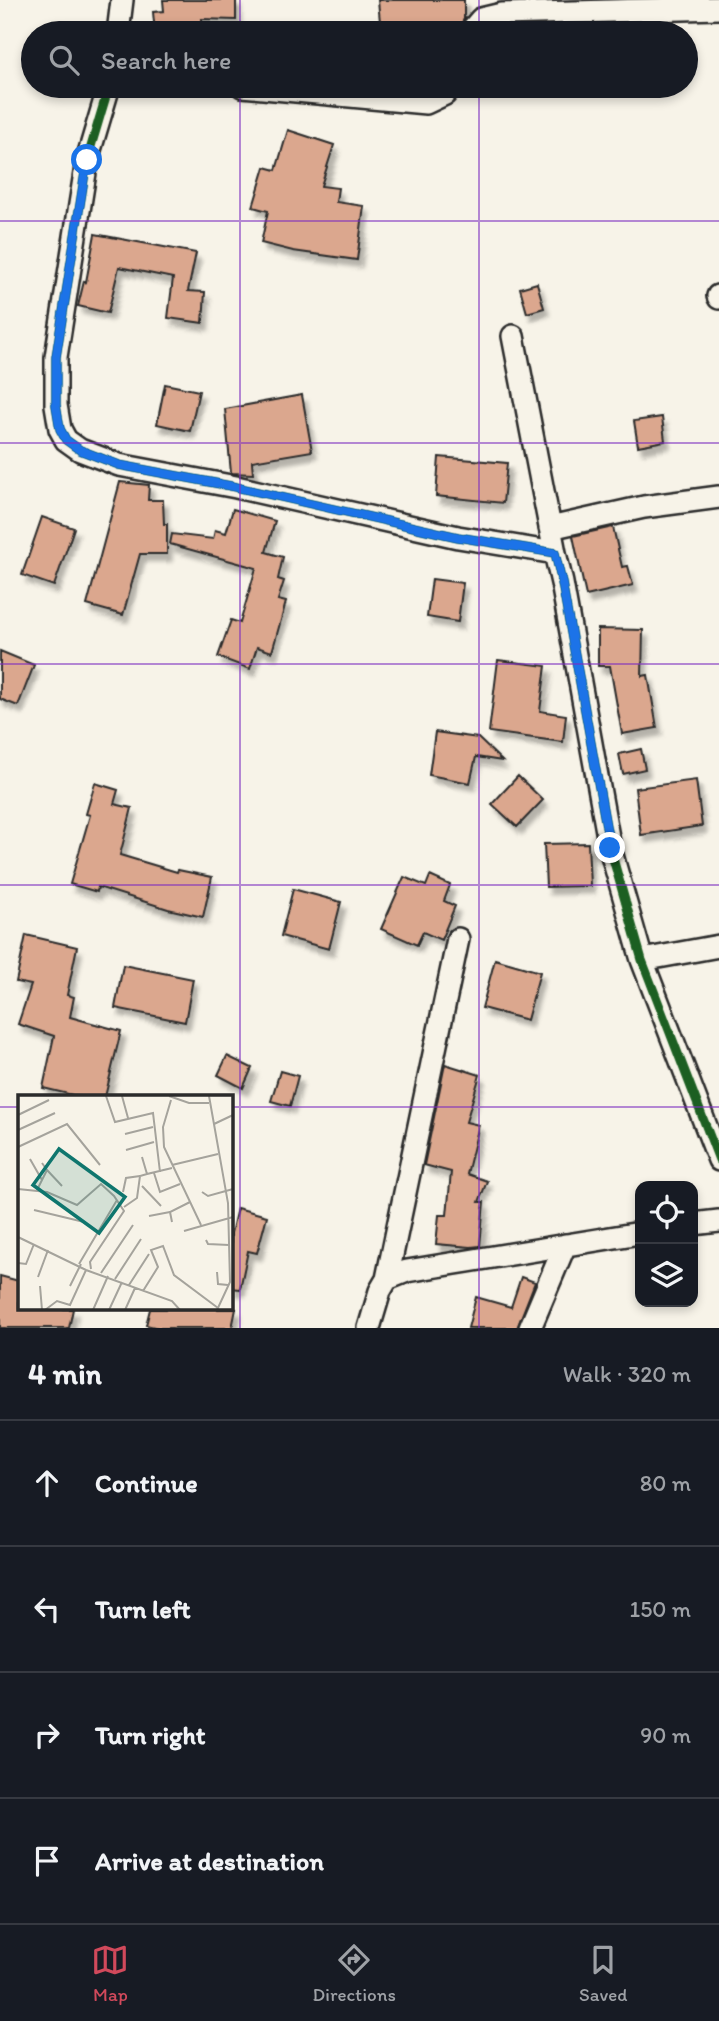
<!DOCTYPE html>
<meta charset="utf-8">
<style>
:root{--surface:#171b24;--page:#20242c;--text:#f1f3f6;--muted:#9ea1a6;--line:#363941;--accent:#d1495b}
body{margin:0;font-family:Itim,sans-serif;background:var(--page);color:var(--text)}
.controls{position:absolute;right:21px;bottom:21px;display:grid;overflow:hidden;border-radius:14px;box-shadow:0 4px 10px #0003}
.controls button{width:63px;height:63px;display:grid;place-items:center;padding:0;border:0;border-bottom:2px solid var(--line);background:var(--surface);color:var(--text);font:35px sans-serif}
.stop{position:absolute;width:21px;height:21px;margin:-16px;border:5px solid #1a73e8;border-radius:50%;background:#fff}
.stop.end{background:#1a73e8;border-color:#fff;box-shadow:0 2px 7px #0008}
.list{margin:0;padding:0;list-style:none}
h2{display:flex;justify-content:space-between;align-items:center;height:91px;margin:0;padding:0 28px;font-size:30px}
h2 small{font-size:23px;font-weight:400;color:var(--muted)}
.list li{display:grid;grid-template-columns:46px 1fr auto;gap:21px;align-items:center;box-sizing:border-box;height:126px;padding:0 28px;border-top:2px solid var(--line)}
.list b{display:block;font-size:26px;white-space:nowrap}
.list em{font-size:23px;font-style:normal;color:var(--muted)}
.icon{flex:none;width:38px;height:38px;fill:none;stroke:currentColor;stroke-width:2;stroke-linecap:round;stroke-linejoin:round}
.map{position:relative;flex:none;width:719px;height:1328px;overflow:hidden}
.search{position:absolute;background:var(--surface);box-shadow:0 4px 10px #0003;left:21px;right:21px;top:21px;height:77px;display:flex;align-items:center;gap:18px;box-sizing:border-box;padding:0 24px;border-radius:38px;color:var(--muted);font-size:26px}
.sheet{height:595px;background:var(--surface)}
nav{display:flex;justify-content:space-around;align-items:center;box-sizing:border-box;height:98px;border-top:2px solid var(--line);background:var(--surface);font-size:19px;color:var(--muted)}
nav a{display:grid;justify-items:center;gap:4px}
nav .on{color:var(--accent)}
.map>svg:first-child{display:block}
</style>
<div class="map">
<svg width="719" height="1328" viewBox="0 0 719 1328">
<defs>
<filter id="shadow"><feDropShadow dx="4.5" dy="7" stdDeviation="2" flood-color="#0004"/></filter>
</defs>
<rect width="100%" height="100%" fill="#f7f3e8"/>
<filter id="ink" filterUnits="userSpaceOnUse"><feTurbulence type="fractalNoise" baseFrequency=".0143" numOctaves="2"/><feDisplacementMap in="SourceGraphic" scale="14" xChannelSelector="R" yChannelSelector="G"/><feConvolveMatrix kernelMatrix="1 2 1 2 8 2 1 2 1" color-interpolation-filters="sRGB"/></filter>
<g filter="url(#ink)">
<path fill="#dba78e" stroke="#2b2b2b" stroke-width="2" filter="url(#shadow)" d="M163 0H236V20L202 19 203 33H155L153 12 164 11Z
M378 0H464V19L456 33H381Z
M288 130 334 145 321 186 338 188 336 202 364 206 357 260 293 251 261 243 268 211 253 207 265 167 276 170Z
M95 234 196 253 188 291 205 292 203 323 168 318 173 278 119 267 108 313 78 306 84 281 86 282Z
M537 283 544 308 527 313 520 288Z
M165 384 199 391 190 431 157 424Z
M302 395 312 451 252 461 253 474 231 473 225 409Z
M662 417 665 441 638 446 634 421Z
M439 457 507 463 503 503 436 496Z
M120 482 149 485 148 500H163L164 524H167V554H140L123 615 87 605Z
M233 509 275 521 266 552 283 557 278 579 284 581 278 600 286 602 272 652 257 647 250 669 218 657 231 620 240 623 256 568 170 544 172 534 213 539 215 530 226 533Z
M42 517 74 528 54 586 22 575Z
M613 527 622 567 628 566 633 585 586 596 573 536Z
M432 579 463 583 458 622 427 617Z
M598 629 643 630 642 676 648 675 657 728 622 734 610 666H598Z
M0 651 34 665 18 706 0 699Z
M498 660 546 666 540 711 566 715 563 742 489 732Z
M435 732 478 738 502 761 476 757 470 783 429 775Z
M641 749 645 769 623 774 619 754Z
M518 776 543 800 517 827 492 804Z
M696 780 702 826 641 835 635 788Z
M95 783 118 790 114 804 132 808 120 855 177 872 178 870 212 877 203 917 168 909 98 887 97 892 70 884 90 815 86 814Z
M588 843 590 886 546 887 544 844Z
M430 876 450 885 444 901 455 906 441 940 423 932 417 945 381 929 404 877 426 886Z
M293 889 341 902 329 949 281 936Z
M26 935 77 947 67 995 74 997 70 1017 121 1031 105 1097H81L43 1088 54 1036 18 1024 31 985 16 982Z
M495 959 540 972 527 1020 482 1008Z
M123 965 193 979 185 1022 115 1008Z
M227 1056 252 1068 243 1088 218 1075Z
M445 1064 480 1075 466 1122 479 1125 467 1174 487 1181 479 1202H484L480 1246 471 1247 436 1244 439 1215H447L451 1172 424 1165Z
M280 1071 298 1076 290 1106 271 1101Z
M237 1208 267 1216 257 1253 248 1251 240 1289 231 1288V1233Z
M0 1276 19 1281V1309H73L69 1328H0Z
M521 1277 535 1282 517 1328H468L476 1297 511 1307Z
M150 1309H236L232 1328H159L146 1325Z"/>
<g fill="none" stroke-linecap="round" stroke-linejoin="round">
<g stroke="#2b2b2b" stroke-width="26">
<path id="street" d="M118 33 122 0
M469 33 481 19 502 14 719 8
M109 86 87 160 56 357V405L60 429 66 440 80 450 119 465 236 487 458 537 555 553 562 583 610 848 642 960 719 1160
M242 86 426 103 445 94 451 86
M718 296 719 298
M513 336 555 553
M550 528 644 507 719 497
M642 960 719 946
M693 1224 719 1221
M387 1279 458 939
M369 1328 380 1291 387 1279 407 1271 640 1233
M530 1328 565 1245"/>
</g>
<use href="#street" stroke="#f7f3e8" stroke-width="21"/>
<g stroke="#f7f3e8" stroke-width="13">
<path id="cycleway" d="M109 86 87 160 56 357V405L60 429 66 440 80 450 119 465 236 487 458 537 555 553 562 583 610 848 642 960 719 1160"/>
</g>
<use href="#cycleway" stroke="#1b5e20" stroke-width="9"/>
</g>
</g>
<g fill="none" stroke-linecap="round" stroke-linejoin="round" filter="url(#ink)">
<path stroke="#1a73e8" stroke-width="9" d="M87 160 56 357V405L60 429 66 440 80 450 119 465 236 487 458 537 555 553 562 583 610 848"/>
</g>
<path fill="none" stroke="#7b2cbf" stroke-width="2" stroke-opacity="0.55" d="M240 0V33M479 0V33M240 86V1328M479 86V1328M0 221H719M0 443H719M0 664H719M0 885H719M0 1107H19M231 1107H719"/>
<g transform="translate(18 1095)">
<rect width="215" height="215" fill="#f7f3e8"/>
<path fill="none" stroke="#a5a39c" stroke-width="2" d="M88 1 97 27 135 18 142 77M104 1 110 23M151 1 171 8H191M191 1 210 108 212 187 199 215M153 5 145 32 146 52 183 130M0 20 31 5M196 29 215 20M0 35 37 18M107 39 135 32M0 52 49 29 82 70M108 55 136 47M124 62 129 79 154 73M12 64 24 85M154 70 200 59M29 75 44 91M136 78 142 97 162 89M124 91 143 111M0 94 29 97 59 110 83 89 96 101 106 116 72 167 73 174M19 95 29 75 24 68M105 97 108 83 122 81M184 97 190 101 215 94M106 112 119 103 122 81 129 79M16 115 66 127M131 121 152 117M154 127 152 117 172 107M166 136 215 122M0 142 68 175 154 206 162 215M188 145 190 149 211 150M0 168 8 169 16 149M61 169 99 105M199 177 200 189 210 190M83 178 115 130M20 182 30 155M97 184 123 144M111 190 131 159M22 191 24 215M52 191 63 169M125 196 140 172 133 155 145 151 156 180 200 213M27 215 39 206 52 210 68 175M75 215 90 181M91 215 104 187M107 215 117 193"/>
<path fill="#0f766e" fill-opacity="0.15" stroke="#0f766e" stroke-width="3.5" d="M41 54 107 102 81 138 15 90Z"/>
<rect width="215" height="215" fill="none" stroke="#2b2b2b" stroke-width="3.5"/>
</g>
</svg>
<div class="controls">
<button><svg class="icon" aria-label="locate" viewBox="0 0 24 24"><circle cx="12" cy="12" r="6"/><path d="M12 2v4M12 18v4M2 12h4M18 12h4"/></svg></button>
<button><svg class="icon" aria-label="layers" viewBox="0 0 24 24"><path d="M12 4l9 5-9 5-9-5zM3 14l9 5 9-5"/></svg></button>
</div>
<div class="stop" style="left:87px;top:160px"></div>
<div class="stop end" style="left:610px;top:848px"></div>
<div class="search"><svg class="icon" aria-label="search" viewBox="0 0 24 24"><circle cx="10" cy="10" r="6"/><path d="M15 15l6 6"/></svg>Search here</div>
</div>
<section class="sheet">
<h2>4 min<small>Walk · 320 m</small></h2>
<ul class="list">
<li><svg class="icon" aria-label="ahead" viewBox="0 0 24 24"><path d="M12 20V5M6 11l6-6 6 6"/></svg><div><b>Continue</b></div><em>80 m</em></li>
<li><svg class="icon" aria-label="left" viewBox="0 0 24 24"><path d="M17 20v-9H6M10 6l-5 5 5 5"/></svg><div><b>Turn left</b></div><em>150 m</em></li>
<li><svg class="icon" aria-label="right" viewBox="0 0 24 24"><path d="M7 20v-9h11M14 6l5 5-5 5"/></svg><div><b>Turn right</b></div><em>90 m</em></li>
<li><svg class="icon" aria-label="arrive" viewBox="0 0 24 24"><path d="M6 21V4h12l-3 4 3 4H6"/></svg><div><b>Arrive at destination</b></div></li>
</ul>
</section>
<nav>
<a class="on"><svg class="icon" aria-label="map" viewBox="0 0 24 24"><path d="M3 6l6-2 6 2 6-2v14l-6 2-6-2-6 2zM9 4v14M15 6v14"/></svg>Map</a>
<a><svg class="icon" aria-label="directions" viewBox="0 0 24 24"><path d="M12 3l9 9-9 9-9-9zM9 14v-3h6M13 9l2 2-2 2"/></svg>Directions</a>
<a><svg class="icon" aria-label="saved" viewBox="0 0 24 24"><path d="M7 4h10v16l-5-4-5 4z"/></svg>Saved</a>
</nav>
